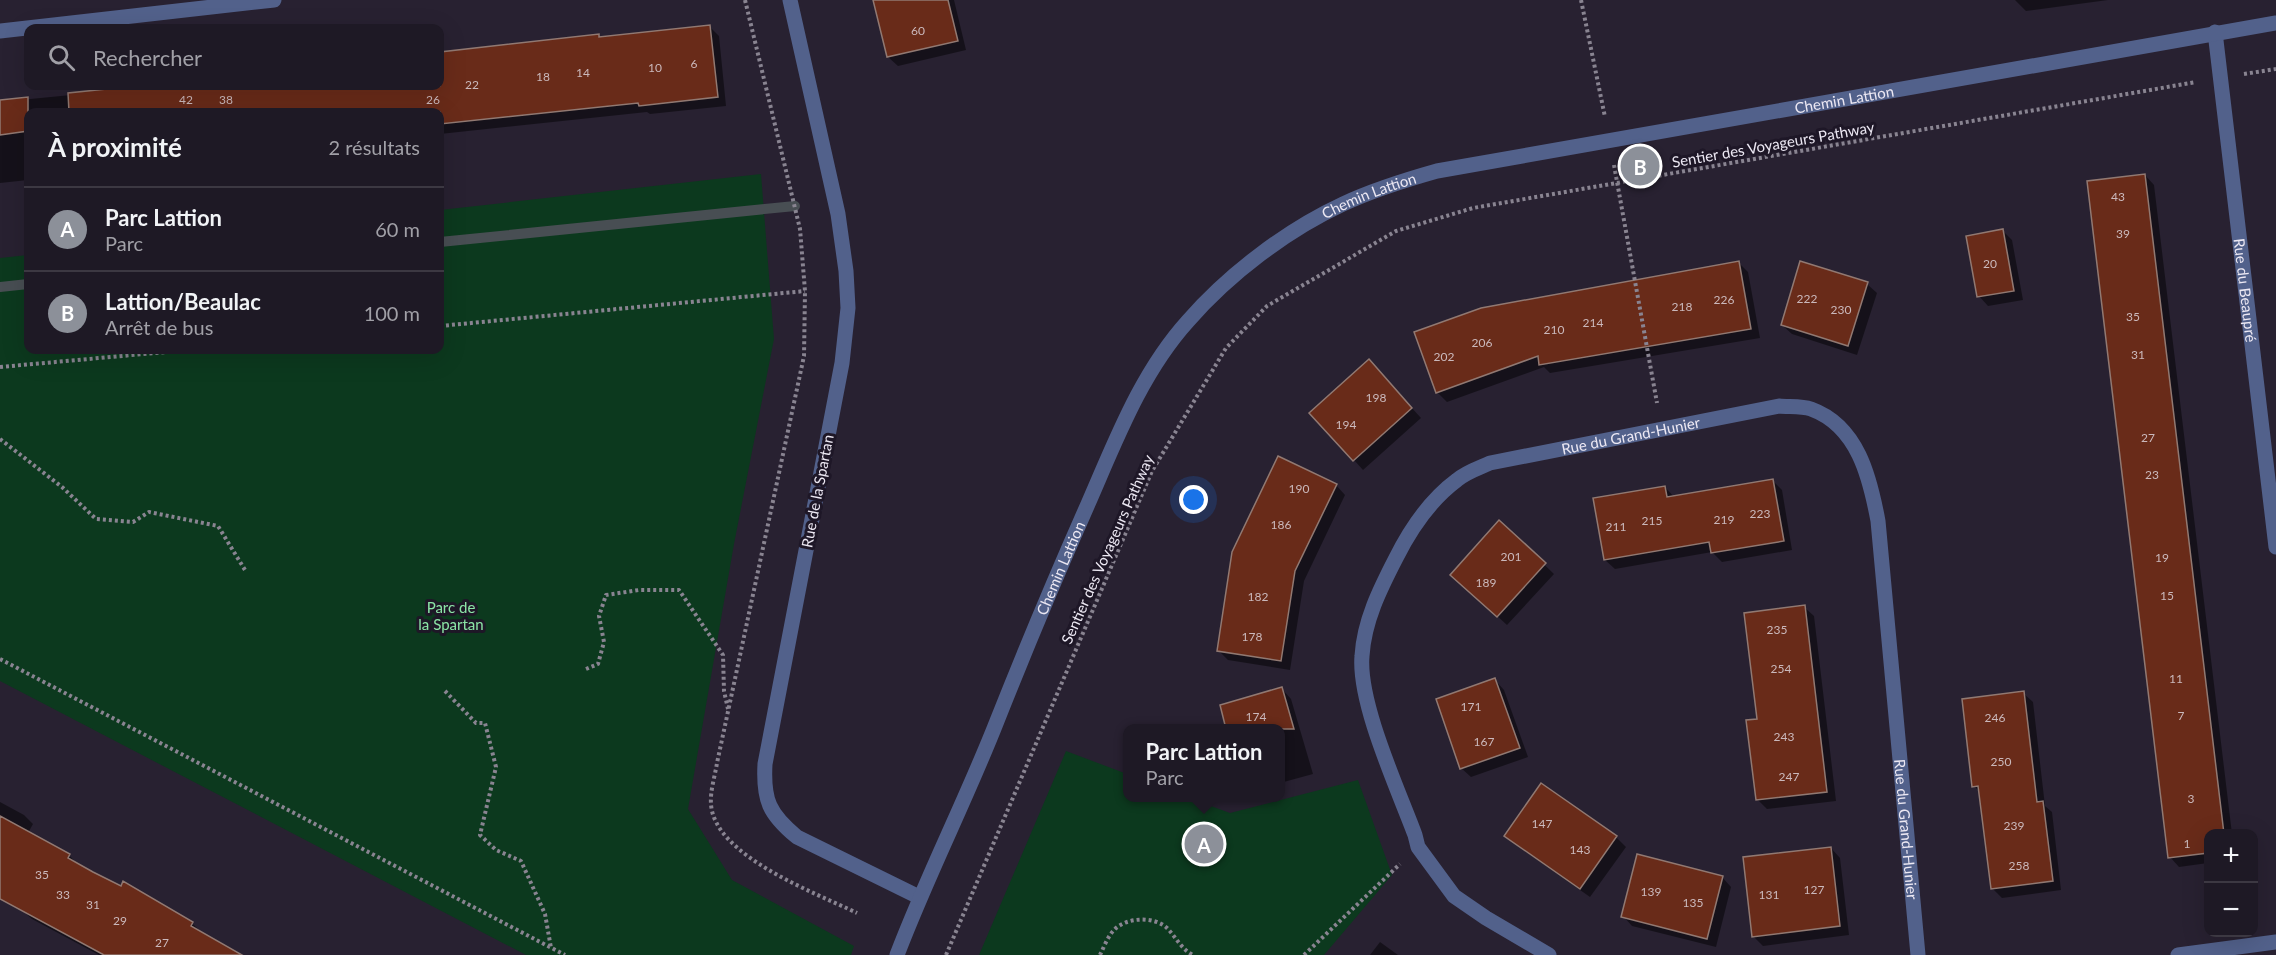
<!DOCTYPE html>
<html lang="fr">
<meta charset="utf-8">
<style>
:root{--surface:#1e1925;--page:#2b2632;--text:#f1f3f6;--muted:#a1a0a7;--line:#3c3842;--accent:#8c9099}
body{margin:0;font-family:Lato,sans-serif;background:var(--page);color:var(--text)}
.controls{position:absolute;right:18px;bottom:18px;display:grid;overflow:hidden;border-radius:12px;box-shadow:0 6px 24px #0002}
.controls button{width:54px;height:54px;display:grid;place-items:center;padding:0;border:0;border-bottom:2px solid var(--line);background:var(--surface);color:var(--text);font:30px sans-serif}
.you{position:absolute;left:1194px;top:500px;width:21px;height:21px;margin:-15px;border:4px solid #fff;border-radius:50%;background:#1a73e8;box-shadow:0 0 0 9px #1a73e833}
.badge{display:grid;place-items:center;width:39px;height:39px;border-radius:50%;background:var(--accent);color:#fff;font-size:20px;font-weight:700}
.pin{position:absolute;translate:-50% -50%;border:3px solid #fff;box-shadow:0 2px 6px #0006}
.popup{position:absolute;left:1123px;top:724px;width:162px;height:78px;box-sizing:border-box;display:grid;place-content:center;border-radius:12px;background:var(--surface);filter:drop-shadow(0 2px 4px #0005);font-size:20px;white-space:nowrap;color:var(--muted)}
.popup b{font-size:22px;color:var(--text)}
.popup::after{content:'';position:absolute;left:50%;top:100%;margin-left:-12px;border:12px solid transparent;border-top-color:var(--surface)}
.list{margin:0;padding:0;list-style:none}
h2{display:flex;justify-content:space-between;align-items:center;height:78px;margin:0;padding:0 24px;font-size:26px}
h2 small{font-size:20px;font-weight:400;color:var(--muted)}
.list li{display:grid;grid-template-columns:39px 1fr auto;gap:18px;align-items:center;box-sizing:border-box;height:84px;padding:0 24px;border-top:2px solid var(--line)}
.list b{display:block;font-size:22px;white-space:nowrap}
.list p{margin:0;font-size:20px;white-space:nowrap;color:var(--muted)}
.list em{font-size:20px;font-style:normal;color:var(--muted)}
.icon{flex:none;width:33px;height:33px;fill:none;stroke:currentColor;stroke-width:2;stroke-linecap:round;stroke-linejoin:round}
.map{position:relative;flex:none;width:2276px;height:955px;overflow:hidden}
.search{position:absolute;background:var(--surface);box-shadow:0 6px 24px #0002;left:24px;top:24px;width:420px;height:66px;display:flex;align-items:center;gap:15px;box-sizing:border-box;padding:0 21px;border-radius:12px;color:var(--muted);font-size:22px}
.panel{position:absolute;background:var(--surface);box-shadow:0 6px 24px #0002;left:24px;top:108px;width:420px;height:246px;border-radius:12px}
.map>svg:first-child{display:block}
</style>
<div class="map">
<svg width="2276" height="955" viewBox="0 0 2276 955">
<rect width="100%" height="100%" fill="#282131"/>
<path fill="#0c391e" d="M761 174 774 339 734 544 688 809 732 880 854 946 851 955H526L0 681V258L28 255V350H440V210Z
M1066 751 1127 774 1128 798H1189L1230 813 1358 780 1392 875 1324 955H979Z"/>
<path fill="#0007" d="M875 0H954L966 50 898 66 888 57Z
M2015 0H2108L2026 11Z
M710 27 719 36 726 106 650 114 647 112 440 134V112H28V180L0 183V102L162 86H440V52L598 36 601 38Z
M2145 175 2154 185 2232 834H2208V863L2179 867 2170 857Z
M2002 230 2012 240 2023 300 1988 306 1979 296Z
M1739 263 1748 272 1760 338 1550 373 1544 367 1447 402 1437 392Z
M1867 284 1877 293 1857 355 1792 334 1782 325Z
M1378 371 1421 418 1363 470 1354 460Z
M1772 480 1782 490 1792 550 1722 562 1712 552 1615 569 1605 560 1665 487 1674 497Z
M1336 485 1345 495 1304 581 1290 670 1228 660 1218 650Z
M1500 522 1554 574 1507 625 1462 584Z
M1804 607 1814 616 1836 801 1767 809 1757 799 1758 720Z
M1495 680 1504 690 1528 757 1471 777 1461 768Z
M1282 689 1291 699 1313 774 1280 783Z
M2023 693 2033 702 2045 806 2052 812 2061 890 2002 898 1992 888 1981 793 1974 786Z
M0 802 24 815 33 824 28 833 69 855 78 865 121 888 124 883 192 923 202 933 240 955H99L32 919 0 891Z
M1506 836 1616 837 1626 847 1590 897 1516 845Z
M1831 848 1840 858 1849 935 1763 946 1753 936Z
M1722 877 1731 887 1716 947 1632 926 1623 916Z
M1380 942 1398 955H1370Z"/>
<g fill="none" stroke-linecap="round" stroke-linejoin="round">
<path stroke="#484e53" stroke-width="10" d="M440 242 795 206
M0 287 28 284"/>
</g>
<path fill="#692b19" stroke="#917972" stroke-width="1.5" d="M873 0H948L958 41 887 57Z
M710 25 718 97 639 106 638 103 440 124V112H69L68 93 136 86H440V52L599 34V37Z
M28 97V131L0 135V100Z
M2145 174 2224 834H2208V853L2168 858 2087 181Z
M2003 229 2014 291 1977 297 1966 236Z
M1739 261 1751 329 1539 365 1538 356 1436 393 1414 332 1481 308Z
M1800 261 1868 282 1848 346 1781 325Z
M1369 359 1412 408 1353 461 1309 413Z
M1278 456 1337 484 1295 571 1281 661 1217 651 1232 552Z
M1773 479 1784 541 1711 553 1709 542 1604 560 1593 498 1665 486 1667 497Z
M1499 520 1546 563 1497 617 1450 575Z
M1805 605 1827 792 1756 800 1746 720 1757 719 1744 613Z
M1495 678 1520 748 1460 769 1436 699Z
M1282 687 1294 729H1226L1220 705Z
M2024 691 2037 802 2043 801 2053 881 1991 889 1978 786 1972 787 1962 699Z
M1541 783 1617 836 1580 889 1504 836Z
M0 816 70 854 68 858 93 872 121 886 123 881 193 922 191 926 242 955H104L0 899Z
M1831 847 1840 926 1752 937 1743 857Z
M1637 854 1723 876 1707 939 1621 917Z"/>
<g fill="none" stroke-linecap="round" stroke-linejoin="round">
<path stroke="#898491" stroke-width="4" stroke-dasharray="3 3" stroke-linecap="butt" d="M745 0 800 229 805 291 804 356 717 763C715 776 710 791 711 804 714 856 816 893 857 913
M1581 0 1605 117
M2244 74 2276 69
M1614 165 1657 403
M440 326 805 291
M0 367 188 350
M0 439 62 487 96 519 133 522 149 512 218 526 245 570
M0 659 565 955
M586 669 598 664 604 642 599 616 606 595 639 590H679L723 655 724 691 728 709
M445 691 476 723H485L496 767 480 835 496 850 521 861 545 914 551 948
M946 955 1152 471 1226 348 1267 306 1396 231 1473 208 2196 82
M1100 955C1104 947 1108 936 1114 930 1126 917 1154 916 1167 928 1176 937 1181 949 1193 955
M1304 955 1400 864"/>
<g stroke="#52618b" stroke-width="15">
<path d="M790 0 838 214 846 271 848 308 842 363 765 764C763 800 769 814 797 837L919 897"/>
<path d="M0 31 274 0"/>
<path id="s1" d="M2215 32 2276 547"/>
<path id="s2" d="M897 955C927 876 966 800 997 721 1026 648 1056 576 1088 504 1116 440 1141 373 1188 321 1229 274 1287 230 1343 204 1373 190 1405 180 1437 171L2276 23"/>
<path id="s3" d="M1549 955 1486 918 1454 896 1418 847 1415 835C1398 789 1358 703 1362 656 1364 621 1380 589 1396 558 1411 528 1430 500 1457 480 1466 472 1479 468 1490 463L1779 406C1789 407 1802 406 1811 409 1858 426 1870 478 1878 521L1918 955"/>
<path d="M2178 955 2276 942"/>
</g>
</g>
<g text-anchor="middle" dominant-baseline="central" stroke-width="6" stroke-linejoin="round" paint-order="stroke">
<g font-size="12" fill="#cbb9bc">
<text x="918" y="30">60</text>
<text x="694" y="63">6</text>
<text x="655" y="67">10</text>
<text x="583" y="72">14</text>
<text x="543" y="76">18</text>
<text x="472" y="84">22</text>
<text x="186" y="99">42</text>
<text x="226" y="99">38</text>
<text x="433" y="99">26</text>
<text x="2118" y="196">43</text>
<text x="2123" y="233">39</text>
<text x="1990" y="263">20</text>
<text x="1807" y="298">222</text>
<text x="1724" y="299">226</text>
<text x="1682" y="306">218</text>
<text x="1841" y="309">230</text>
<text x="2133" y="316">35</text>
<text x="1593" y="322">214</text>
<text x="1554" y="329">210</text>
<text x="1482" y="342">206</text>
<text x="2138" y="354">31</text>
<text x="1444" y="356">202</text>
<text x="1376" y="397">198</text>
<text x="1346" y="424">194</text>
<text x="2148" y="437">27</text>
<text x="2152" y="474">23</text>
<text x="1299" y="488">190</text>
<text x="1760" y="513">223</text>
<text x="1724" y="519">219</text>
<text x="1652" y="520">215</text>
<text x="1281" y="524">186</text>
<text x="1616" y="526">211</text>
<text x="1511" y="556">201</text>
<text x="2162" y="557">19</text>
<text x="1486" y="582">189</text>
<text x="2167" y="595">15</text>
<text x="1258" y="596">182</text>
<text x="1777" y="629">235</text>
<text x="1252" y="636">178</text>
<text x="1781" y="668">254</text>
<text x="2176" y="678">11</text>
<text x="1471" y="706">171</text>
<text x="2181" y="715">7</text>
<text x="1256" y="716">174</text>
<text x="1995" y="717">246</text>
<text x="1784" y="736">243</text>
<text x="1484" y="741">167</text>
<text x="2001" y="761">250</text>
<text x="1789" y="776">247</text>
<text x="2191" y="798">3</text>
<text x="1542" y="823">147</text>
<text x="2014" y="825">239</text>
<text x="2187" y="843">1</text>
<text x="1580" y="849">143</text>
<text x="2019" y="865">258</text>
<text x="42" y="874">35</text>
<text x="1814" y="889">127</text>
<text x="1651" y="891">139</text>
<text x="63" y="894">33</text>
<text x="1769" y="894">131</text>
<text x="1693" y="902">135</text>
<text x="93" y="904">31</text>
<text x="120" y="920">29</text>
<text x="162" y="942">27</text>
</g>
<g font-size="15" fill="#ece8f3" stroke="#1e1727">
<text stroke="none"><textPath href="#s2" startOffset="1408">Chemin Lattion</textPath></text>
<text transform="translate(1773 144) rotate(-10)">Sentier des Voyageurs Pathway</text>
<text stroke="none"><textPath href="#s2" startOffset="922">Chemin Lattion</textPath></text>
<text stroke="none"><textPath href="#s1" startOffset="260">Rue du Beaupré</textPath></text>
<text stroke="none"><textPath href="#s3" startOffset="758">Rue du Grand-Hunier</textPath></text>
<text transform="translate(817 491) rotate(-79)">Rue de la Spartan</text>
<text transform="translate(1107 549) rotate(-66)">Sentier des Voyageurs Pathway</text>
<text stroke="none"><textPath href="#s2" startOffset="420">Chemin Lattion</textPath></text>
<text stroke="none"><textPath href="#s3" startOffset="1388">Rue du Grand-Hunier</textPath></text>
</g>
<g font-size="15" fill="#8be5a6" stroke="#1e1727">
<text x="451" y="607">Parc de<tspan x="451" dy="17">la Spartan</tspan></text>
</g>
</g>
</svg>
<div class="controls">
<button>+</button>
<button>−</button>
</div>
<div class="you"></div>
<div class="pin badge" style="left:1204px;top:844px">A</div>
<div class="popup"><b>Parc Lattion</b>Parc</div>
<div class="pin badge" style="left:1640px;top:166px">B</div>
<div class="search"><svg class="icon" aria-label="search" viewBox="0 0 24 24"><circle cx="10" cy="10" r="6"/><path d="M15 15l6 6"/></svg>Rechercher</div>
<section class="panel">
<h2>À proximité<small>2 résultats</small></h2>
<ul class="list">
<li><span class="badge">A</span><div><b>Parc Lattion</b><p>Parc</p></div><em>60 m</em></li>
<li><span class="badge">B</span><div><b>Lattion/Beaulac</b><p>Arrêt de bus</p></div><em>100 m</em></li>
</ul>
</section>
</div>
